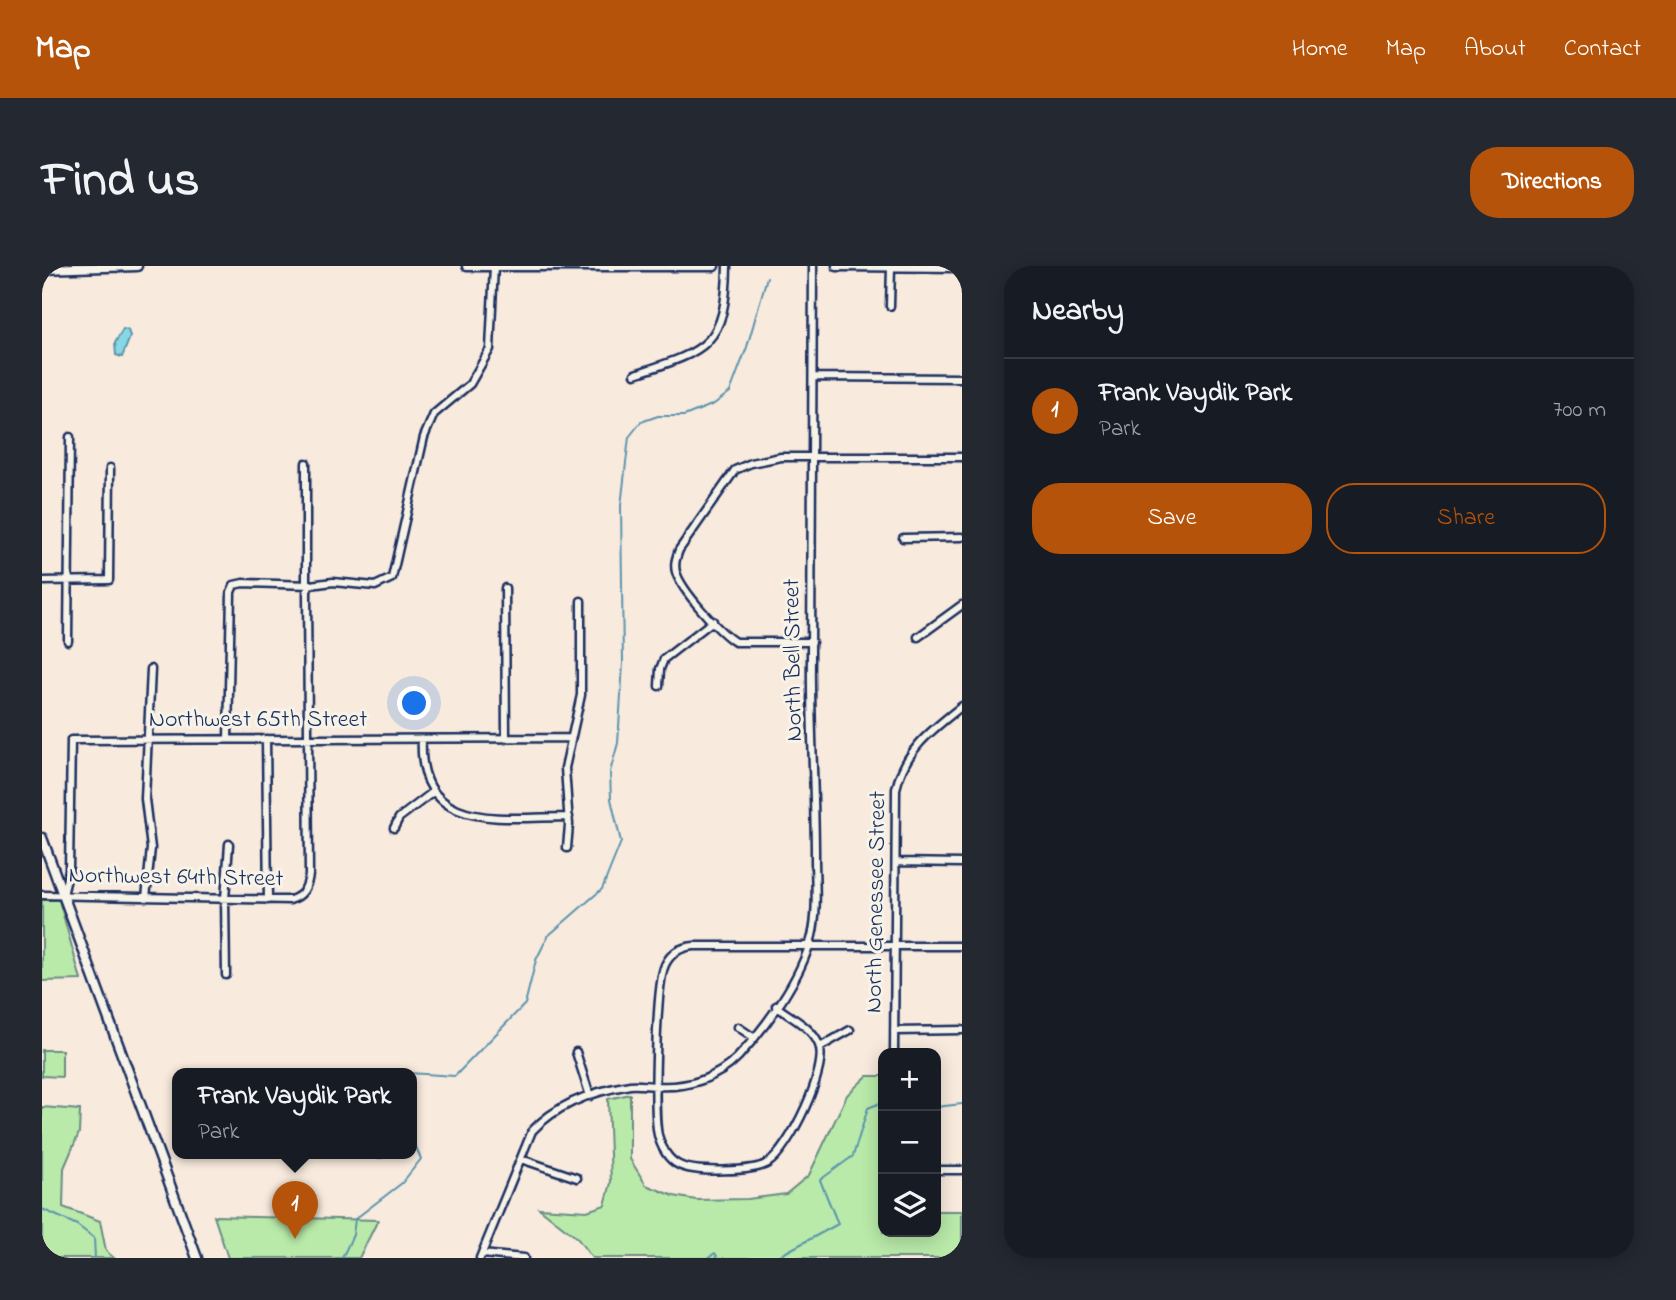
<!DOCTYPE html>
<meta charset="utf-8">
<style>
:root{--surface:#171b24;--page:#242831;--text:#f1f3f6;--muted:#9ea1a6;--line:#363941;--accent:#b45309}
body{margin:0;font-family:"Indie Flower",sans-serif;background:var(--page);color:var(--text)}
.controls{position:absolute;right:21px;bottom:21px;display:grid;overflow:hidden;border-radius:14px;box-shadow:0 4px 18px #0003}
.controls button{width:63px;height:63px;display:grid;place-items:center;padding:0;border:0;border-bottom:2px solid var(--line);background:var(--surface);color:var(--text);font:35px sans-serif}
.you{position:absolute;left:373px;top:438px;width:24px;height:24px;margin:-18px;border:5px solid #fff;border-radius:50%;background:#1a73e8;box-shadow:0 0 0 10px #1a73e833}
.badge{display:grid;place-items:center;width:46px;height:46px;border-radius:50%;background:var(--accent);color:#fff;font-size:23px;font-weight:700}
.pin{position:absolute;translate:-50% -58px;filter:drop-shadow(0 2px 4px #0008)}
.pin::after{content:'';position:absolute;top:37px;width:24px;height:21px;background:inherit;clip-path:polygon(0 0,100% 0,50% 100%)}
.popup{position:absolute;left:130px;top:802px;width:245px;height:91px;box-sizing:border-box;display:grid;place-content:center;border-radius:14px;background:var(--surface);filter:drop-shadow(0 2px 5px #0005);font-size:23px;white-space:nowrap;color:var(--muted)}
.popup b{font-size:26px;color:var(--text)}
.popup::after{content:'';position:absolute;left:50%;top:100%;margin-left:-14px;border:14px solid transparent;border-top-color:var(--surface)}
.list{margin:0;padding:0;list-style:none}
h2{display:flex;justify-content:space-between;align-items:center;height:91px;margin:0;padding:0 28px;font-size:30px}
h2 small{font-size:23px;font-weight:400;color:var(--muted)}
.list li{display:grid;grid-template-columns:46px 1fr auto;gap:21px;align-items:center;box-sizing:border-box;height:105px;padding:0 28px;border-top:2px solid var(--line)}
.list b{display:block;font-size:26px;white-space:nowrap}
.list p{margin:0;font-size:23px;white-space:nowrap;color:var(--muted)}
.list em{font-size:23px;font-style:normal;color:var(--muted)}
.actions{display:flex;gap:14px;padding:21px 28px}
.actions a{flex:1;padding:16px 0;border:2px solid var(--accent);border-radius:28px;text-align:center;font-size:24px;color:var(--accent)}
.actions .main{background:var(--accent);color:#fff}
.icon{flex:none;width:38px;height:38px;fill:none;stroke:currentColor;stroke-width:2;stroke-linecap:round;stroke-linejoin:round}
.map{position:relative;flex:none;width:920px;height:992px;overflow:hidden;border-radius:28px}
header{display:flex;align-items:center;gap:42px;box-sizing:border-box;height:98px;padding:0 35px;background:var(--accent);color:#fff}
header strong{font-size:33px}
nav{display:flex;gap:38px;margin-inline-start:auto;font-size:24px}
.intro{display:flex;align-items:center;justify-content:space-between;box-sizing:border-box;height:168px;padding:0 42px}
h1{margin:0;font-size:49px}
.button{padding:18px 32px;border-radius:28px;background:var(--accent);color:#fff;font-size:24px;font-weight:700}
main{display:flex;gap:42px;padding:0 42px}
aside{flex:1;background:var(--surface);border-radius:28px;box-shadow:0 4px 18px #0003}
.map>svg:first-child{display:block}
</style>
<header>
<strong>Map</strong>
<nav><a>Home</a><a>Map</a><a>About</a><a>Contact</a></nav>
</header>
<div class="intro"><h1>Find us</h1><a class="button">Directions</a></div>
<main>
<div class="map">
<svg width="920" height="992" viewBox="0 0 920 992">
<rect width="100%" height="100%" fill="#f8eadd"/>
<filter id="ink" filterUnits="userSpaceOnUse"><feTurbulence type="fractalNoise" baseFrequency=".0143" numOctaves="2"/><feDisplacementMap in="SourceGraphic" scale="14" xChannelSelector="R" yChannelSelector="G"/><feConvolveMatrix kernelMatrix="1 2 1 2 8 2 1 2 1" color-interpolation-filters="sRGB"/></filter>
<g filter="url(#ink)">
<path fill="#b9eaa9" stroke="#6a8c84" stroke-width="2" d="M0 634H17L39 714 0 715Z
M0 784H20V811L0 810Z
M825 810H841V966H894V945H920V992H550L535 972 497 942 545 945 563 939 569 917 566 833 588 828V893L604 919 632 930 654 934 706 933 744 928 767 909 805 829Z
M0 841 38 844 37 867 22 902 21 941 58 955 64 985 72 992H0Z
M172 950 336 954 317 992H186Z"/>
<path fill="#87d7e4" stroke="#5c94ae" stroke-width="2" d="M81 63 86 64 88 71 80 91 74 89 73 77Z"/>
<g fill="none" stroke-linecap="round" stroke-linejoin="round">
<path stroke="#5c94ae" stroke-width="2" d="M367 807 413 810 483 738 494 694 506 670 560 623 579 576 569 533 568 506 576 477 581 397 579 240 587 171 599 156 616 150H642L672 138 688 126 705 81 725 11
M894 841 920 838
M320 887 324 892H340L350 887
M0 943 35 959 52 972 53 992
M300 992 311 969 313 953 360 917 379 893 374 881 370 882
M666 992 673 987 676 992
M733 992 796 958 778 914 811 890 826 842 841 836"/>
<g stroke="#1b2f5e" stroke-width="11">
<path id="minor" d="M848 40 849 1
M593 108C664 85 684 80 685 0
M771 111 920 112
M861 272 920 271
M0 315 67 314 68 202
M463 322 464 473
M876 371 920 339
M26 375 28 171
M770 376H693C677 366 639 324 634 306 632 298 634 292 637 284L693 204 709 197 739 191H920
M617 420 618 403 622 393 671 355
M186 473 189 326 192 319 201 317 268 319 291 316 333 320 350 312 382 171 392 148 428 118 448 83 452 0
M224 473 226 634
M380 473C375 568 461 551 527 551
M352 562 357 552 391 526
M525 582 527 559 523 502 539 429V335
M854 596 920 597
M0 629 248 634C261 630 265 622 267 609L265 325 268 319 264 315V197
M21 629 27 604 29 474 529 472
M104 632 109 582 103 533 109 403
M184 709 183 633 187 578
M734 740C749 752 770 761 777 779 787 802 747 884 726 897 711 906 653 907 637 899 626 894 619 881 616 869 611 847 614 718 623 699 629 686 639 681 652 680H920
M696 761 711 771
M852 765 920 764
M778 781 808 764
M534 786 548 830
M852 787 854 523C863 483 890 464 920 440
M479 893 535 912
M894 904H920
M440 988 482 992
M438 992 490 865C515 838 552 825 588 819 597 818 606 820 615 820 644 822 675 813 696 791 726 758 759 713 770 670 776 645 773 616 773 591 773 524 768 457 769 391 769 260 771 130 771 0"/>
</g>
<g stroke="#1b2f5e" stroke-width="13">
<path id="secondary" d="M425 0H672
M795 0 920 1
M0 3 95 0
M0 572 155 992"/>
</g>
<use href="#minor" stroke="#f7f3e8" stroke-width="6"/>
<use href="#secondary" stroke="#f7f3e8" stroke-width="8"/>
</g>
</g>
<g text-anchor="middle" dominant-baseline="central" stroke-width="6" stroke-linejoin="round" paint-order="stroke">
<g font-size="24" fill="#1b2f5e" stroke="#f7f3e8">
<text transform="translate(752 394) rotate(-91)">North Bell Street</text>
<text x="216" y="454">Northwest 65th Street</text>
<text transform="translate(134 612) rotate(1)">Northwest 64th Street</text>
<text transform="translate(835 636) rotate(-89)">North Genessee Street</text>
</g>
</g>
</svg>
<div class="controls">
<button>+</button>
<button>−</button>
<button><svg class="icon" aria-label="layers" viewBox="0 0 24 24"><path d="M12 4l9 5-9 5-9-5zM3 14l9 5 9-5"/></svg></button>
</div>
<div class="you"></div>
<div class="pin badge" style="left:253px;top:973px">1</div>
<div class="popup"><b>Frank Vaydik Park</b>Park</div>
</div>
<aside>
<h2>Nearby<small></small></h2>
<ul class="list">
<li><span class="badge">1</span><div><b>Frank Vaydik Park</b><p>Park</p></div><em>700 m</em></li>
</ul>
<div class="actions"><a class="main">Save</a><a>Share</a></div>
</aside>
</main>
